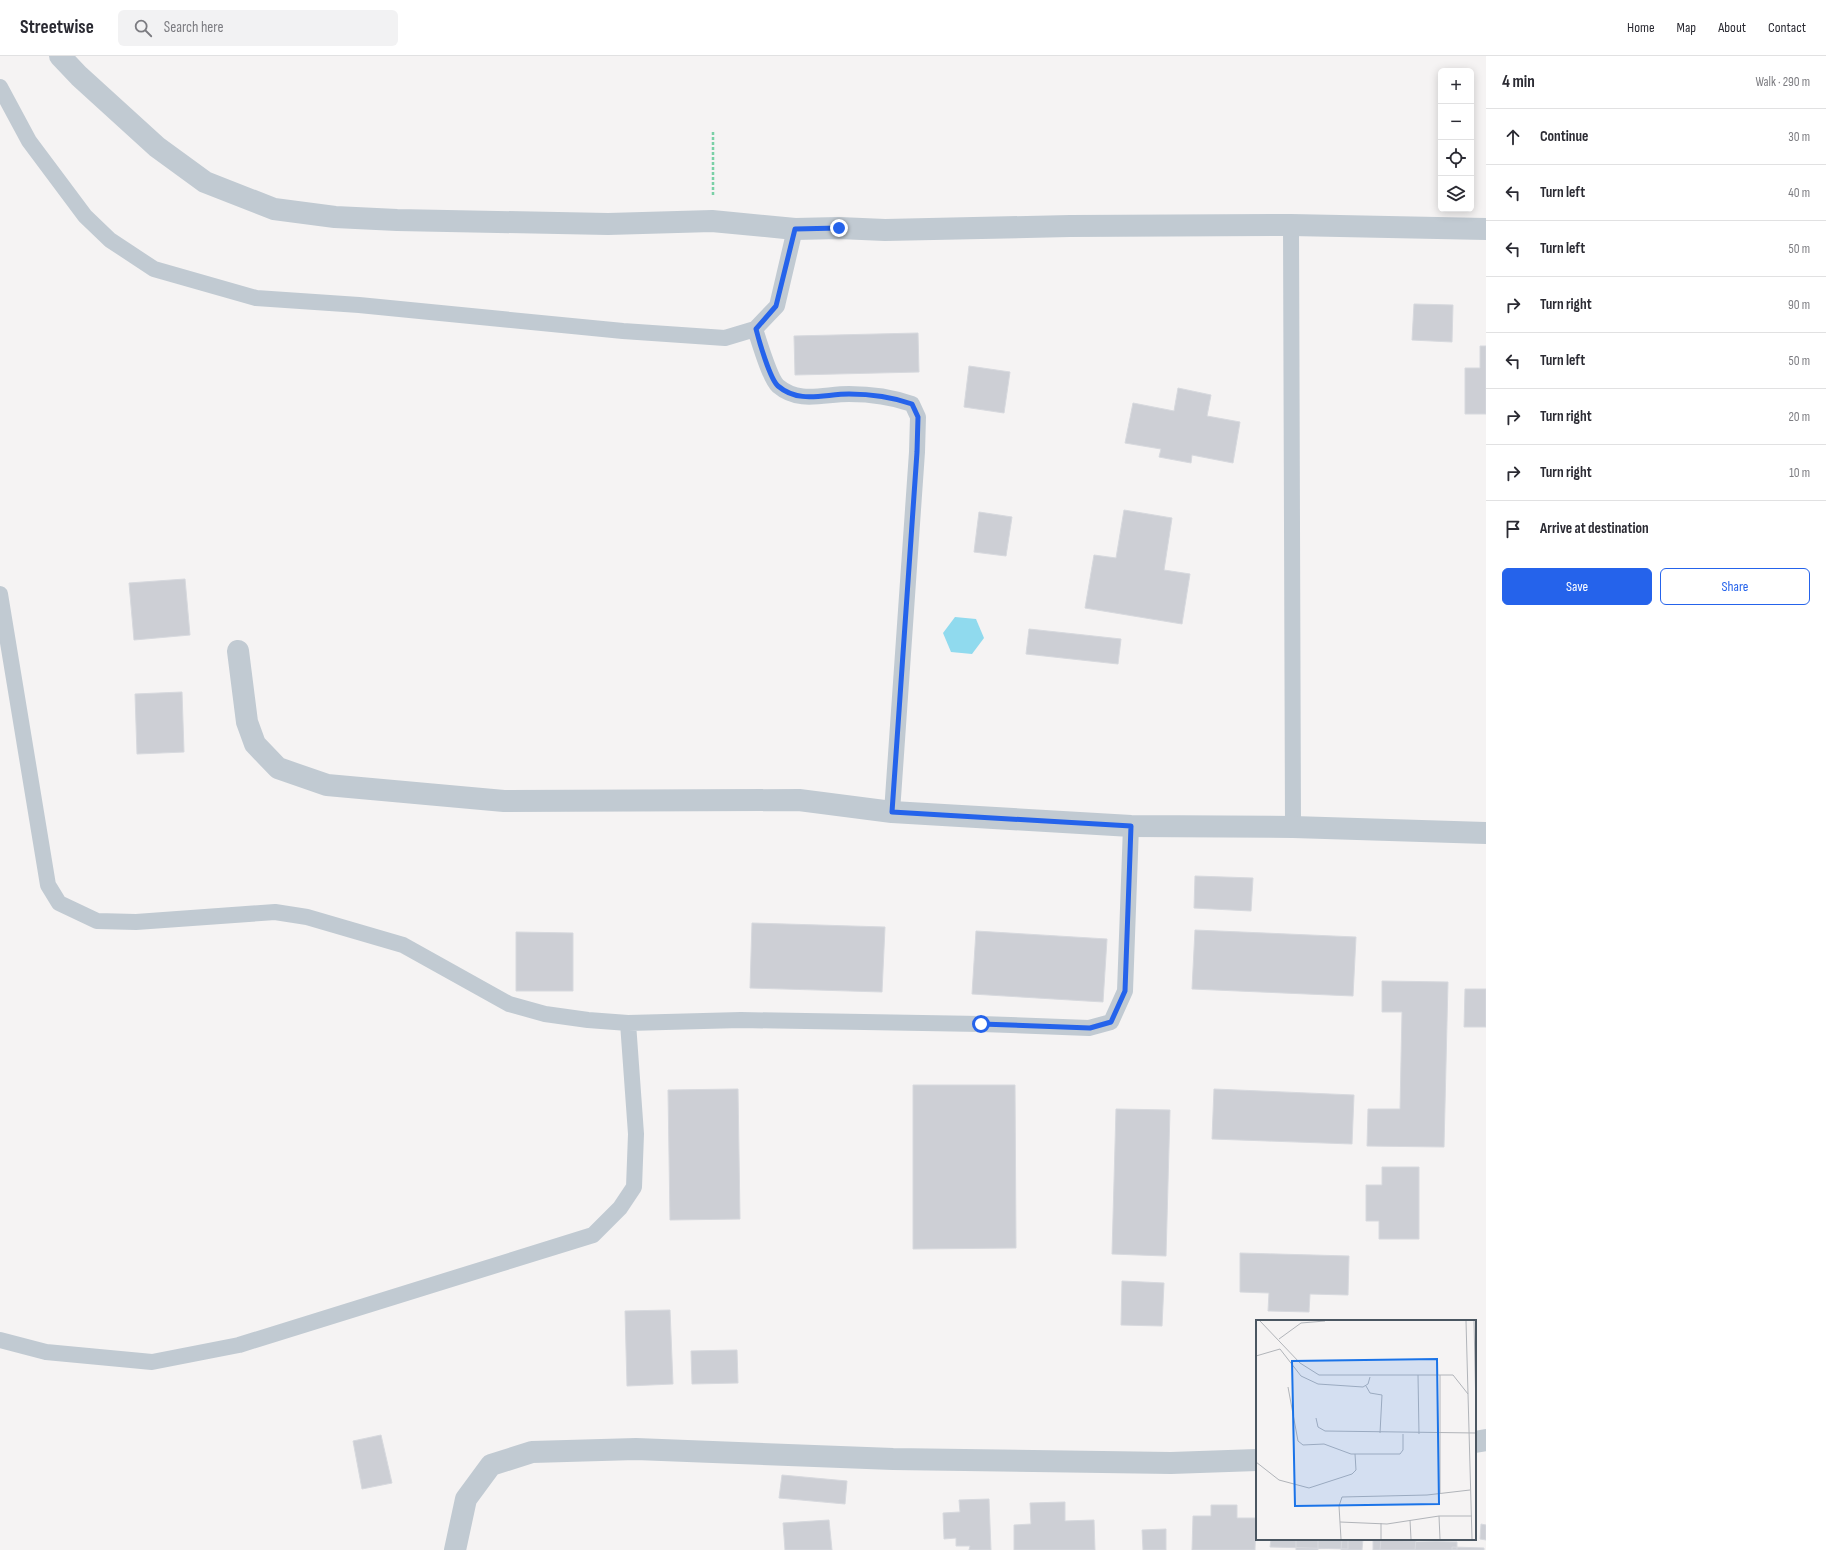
<!DOCTYPE html>
<meta charset="utf-8">
<style>
:root{--surface:#fff;--page:#f2f2f3;--text:#2b2b33;--muted:#7c7c81;--line:#e1e1e2;--accent:#2563eb}
body{margin:0;font-family:"Sofia Sans Condensed",sans-serif;background:var(--page);color:var(--text)}
.controls{position:absolute;right:12px;top:12px;display:grid;overflow:hidden;border-radius:6px;box-shadow:0 2px 10px #0003}
.controls button{width:36px;height:36px;display:grid;place-items:center;padding:0;border:0;border-bottom:1px solid var(--line);background:var(--surface);color:var(--text);font:20px sans-serif}
.stop{position:absolute;width:12px;height:12px;margin:-9px;border:3px solid #2563eb;border-radius:50%;background:#fff}
.stop.end{background:#2563eb;border-color:#fff;box-shadow:0 1px 4px #0008}
.list{margin:0;padding:0;list-style:none}
h2{display:flex;justify-content:space-between;align-items:center;height:52px;margin:0;padding:0 16px;font-size:17px}
h2 small{font-size:13px;font-weight:400;color:var(--muted)}
.list li{display:grid;grid-template-columns:26px 1fr auto;gap:12px;align-items:center;box-sizing:border-box;height:56px;padding:0 16px;border-top:1px solid var(--line)}
.list b{display:block;font-size:15px;white-space:nowrap}
.list em{font-size:13px;font-style:normal;color:var(--muted)}
.actions{display:flex;gap:8px;padding:12px 16px}
.actions a{flex:1;padding:9px 0;border:1px solid var(--accent);border-radius:6px;text-align:center;font-size:14px;color:var(--accent)}
.actions .main{background:var(--accent);color:#fff}
.icon{flex:none;width:22px;height:22px;fill:none;stroke:currentColor;stroke-width:2;stroke-linecap:round;stroke-linejoin:round}
.map{position:relative;flex:none;width:1486px;height:1494px;overflow:hidden}
header{display:flex;align-items:center;gap:24px;box-sizing:border-box;height:56px;padding:0 20px;background:var(--surface);border-bottom:1px solid var(--line)}
header strong{font-size:19px}
nav{display:flex;gap:22px;margin-inline-start:auto;font-size:14px}
.search{width:280px;height:36px;background:var(--page);display:flex;align-items:center;gap:10px;box-sizing:border-box;padding:0 14px;border-radius:6px;color:var(--muted);font-size:15px}
main{display:flex}
aside{flex:1;background:var(--surface)}
.map>svg:first-child{display:block}
</style>
<header>
<strong>Streetwise</strong>
<div class="search"><svg class="icon" aria-label="search" viewBox="0 0 24 24"><circle cx="10" cy="10" r="6"/><path d="M15 15l6 6"/></svg>Search here</div>
<nav><a>Home</a><a>Map</a><a>About</a><a>Contact</a></nav>
</header>
<main>
<div class="map">
<svg width="1486" height="1494" viewBox="0 0 1486 1494">
<rect width="100%" height="100%" fill="#f5f3f3"/>
<path fill="#90daee" d="M955 561 976 563 984 582 972 598 951 596 943 577Z"/>
<path fill="#cdcfd5" stroke="#d7d9de" d="M1414 248 1453 249 1452 286 1412 284Z
M918 277 919 316 795 319 794 280Z
M1480 290H1486V358H1465V312H1480Z
M969 310 1010 316 1004 357 964 351Z
M1178 332 1211 339 1207 360 1240 366 1233 407 1192 399 1191 407 1159 401 1161 393 1125 387 1133 347 1174 355Z
M1124 454 1172 462 1164 514 1190 518 1182 568 1085 552 1094 499 1116 502Z
M979 456 1012 461 1006 500 974 496Z
M185 523 190 579 134 584 129 527Z
M1029 573 1121 583 1118 608 1026 598Z
M182 636 184 696 137 698 135 638Z
M1195 820 1253 822 1251 855 1194 852Z
M752 867 885 871 882 936 750 932Z
M1195 874 1356 881 1353 940 1192 933Z
M976 875 1107 883 1103 946 972 938Z
M516 876 573 877V935H516Z
M1382 925 1448 926 1444 1091 1367 1090 1368 1053H1400L1402 956H1382Z
M1465 933H1486V971H1464Z
M913 1029H1015L1016 1192 913 1193Z
M738 1033 740 1163 670 1164 668 1034Z
M1214 1033 1354 1039 1352 1088 1212 1083Z
M1116 1053 1170 1054 1166 1200 1112 1198Z
M1382 1111H1419V1183H1379V1165H1366V1129H1382Z
M1240 1197 1349 1200 1348 1239 1310 1238 1309 1256 1268 1255 1269 1237 1240 1236Z
M1122 1225 1164 1227 1162 1270 1121 1269Z
M670 1254 673 1328 627 1330 625 1255Z
M737 1294 738 1327 692 1328 691 1295Z
M381 1379 392 1427 362 1433 353 1385Z
M782 1419 847 1425 845 1448 779 1442Z
M989 1443 991 1494H969L970 1490H956V1482L944 1483 943 1457 960 1456 959 1444Z
M1065 1446V1465L1094 1464 1095 1494H1014V1469L1031 1468 1030 1447Z
M1211 1449H1237V1462H1256L1255 1494H1192L1193 1460H1211Z
M829 1464 832 1494H785L783 1467Z
M1481 1468 1486 1469V1484L1480 1483Z
M1166 1473V1494H1143L1142 1474Z
M1271 1483H1348V1493L1270 1491Z
M1296 1483H1318V1494H1296Z
M1342 1483H1363L1362 1494H1341Z
M1381 1483H1416L1415 1494H1380Z
M1373 1484 1457 1486V1494H1373Z
M1452 1491 1484 1492V1494H1452Z"/>
<g fill="none" stroke-linecap="round" stroke-linejoin="round">
<path stroke="#7ad0a6" stroke-width="2.5" stroke-dasharray="3 2" stroke-linecap="butt" d="M713 139V76"/>
<path stroke="#c1cad2" stroke-width="16" d="M0 31 29 85 85 160 110 184 154 213 256 242 359 249 623 275 725 282 755 273 777 250 795 173
M1291 169 1293 771
M755 273C759 285 770 323 778 330 799 348 824 338 849 338 870 338 892 341 912 348L918 361 917 396 892 756
M0 538 48 829 59 847 97 865 136 866 275 856 307 861 403 889 509 948 545 958 588 964 628 967 741 964 981 968 1089 972 1111 966 1125 935 1131 770
M0 1284 46 1296 152 1306 239 1289 593 1179 620 1152 634 1131 636 1078 628 967"/>
<path stroke="#c1cad2" stroke-width="22" d="M60 0 79 20 157 91 205 126 274 153 335 161 397 164 608 168 712 165 795 173 839 172 885 174 1070 170 1291 169 1486 173
M238 595 247 666 255 688 278 712 327 729 504 745 799 744 892 756 1131 770 1293 771 1486 777
M1475 1386 1486 1384
M455 1494 466 1443 491 1409 532 1396 636 1393 893 1403 1171 1407 1257 1404"/>
</g>
<g fill="none" stroke-linecap="round" stroke-linejoin="round">
<path stroke="#2563eb" stroke-width="5" d="M839 172 795 173 776 250 756 273C759 285 770 323 778 330 799 348 824 338 849 338 870 338 892 341 912 348L918 361 917 396 892 756 1131 770 1125 935 1111 966 1090 972 981 968"/>
</g>
<g transform="translate(1256 1264)">
<rect width="220" height="220" fill="#f5f3f3"/>
<path fill="none" stroke="#b1b4b9" stroke-width="1" d="M4 1 44 43 63 55H197L212 74M210 1 216 219M218 1 220 91M23 19 45 3 69 1M0 36 24 29 45 56 62 64 107 67 112 64 114 57M162 55 163 114M184 55V173M110 66 114 73 126 75 124 113M32 67 42 121 47 125 68 124 95 134H144L147 130V114M60 98 62 107 69 111 220 113M0 142 23 160 53 168 96 154 100 150 99 134M183 196 184 219M154 200 155 219M84 202 131 204 183 196H216M125 203V219M85 219 83 186 86 177 171 175 214 170"/>
<path fill="#1a73e8" fill-opacity="0.15" stroke="#1a73e8" stroke-width="2" d="M181 39 183 184 39 186 36 41Z"/>
<rect width="220" height="220" fill="none" stroke="#4a5661" stroke-width="2"/>
</g>
</svg>
<div class="controls">
<button>+</button>
<button>−</button>
<button><svg class="icon" aria-label="locate" viewBox="0 0 24 24"><circle cx="12" cy="12" r="6"/><path d="M12 2v4M12 18v4M2 12h4M18 12h4"/></svg></button>
<button><svg class="icon" aria-label="layers" viewBox="0 0 24 24"><path d="M12 4l9 5-9 5-9-5zM3 14l9 5 9-5"/></svg></button>
</div>
<div class="stop" style="left:981px;top:968px"></div>
<div class="stop end" style="left:839px;top:172px"></div>
</div>
<aside>
<h2>4 min<small>Walk · 290 m</small></h2>
<ul class="list">
<li><svg class="icon" aria-label="ahead" viewBox="0 0 24 24"><path d="M12 20V5M6 11l6-6 6 6"/></svg><div><b>Continue</b></div><em>30 m</em></li>
<li><svg class="icon" aria-label="left" viewBox="0 0 24 24"><path d="M17 20v-9H6M10 6l-5 5 5 5"/></svg><div><b>Turn left</b></div><em>40 m</em></li>
<li><svg class="icon" aria-label="left" viewBox="0 0 24 24"><path d="M17 20v-9H6M10 6l-5 5 5 5"/></svg><div><b>Turn left</b></div><em>50 m</em></li>
<li><svg class="icon" aria-label="right" viewBox="0 0 24 24"><path d="M7 20v-9h11M14 6l5 5-5 5"/></svg><div><b>Turn right</b></div><em>90 m</em></li>
<li><svg class="icon" aria-label="left" viewBox="0 0 24 24"><path d="M17 20v-9H6M10 6l-5 5 5 5"/></svg><div><b>Turn left</b></div><em>50 m</em></li>
<li><svg class="icon" aria-label="right" viewBox="0 0 24 24"><path d="M7 20v-9h11M14 6l5 5-5 5"/></svg><div><b>Turn right</b></div><em>20 m</em></li>
<li><svg class="icon" aria-label="right" viewBox="0 0 24 24"><path d="M7 20v-9h11M14 6l5 5-5 5"/></svg><div><b>Turn right</b></div><em>10 m</em></li>
<li><svg class="icon" aria-label="arrive" viewBox="0 0 24 24"><path d="M6 21V4h12l-3 4 3 4H6"/></svg><div><b>Arrive at destination</b></div></li>
</ul>
<div class="actions"><a class="main">Save</a><a>Share</a></div>
</aside>
</main>
